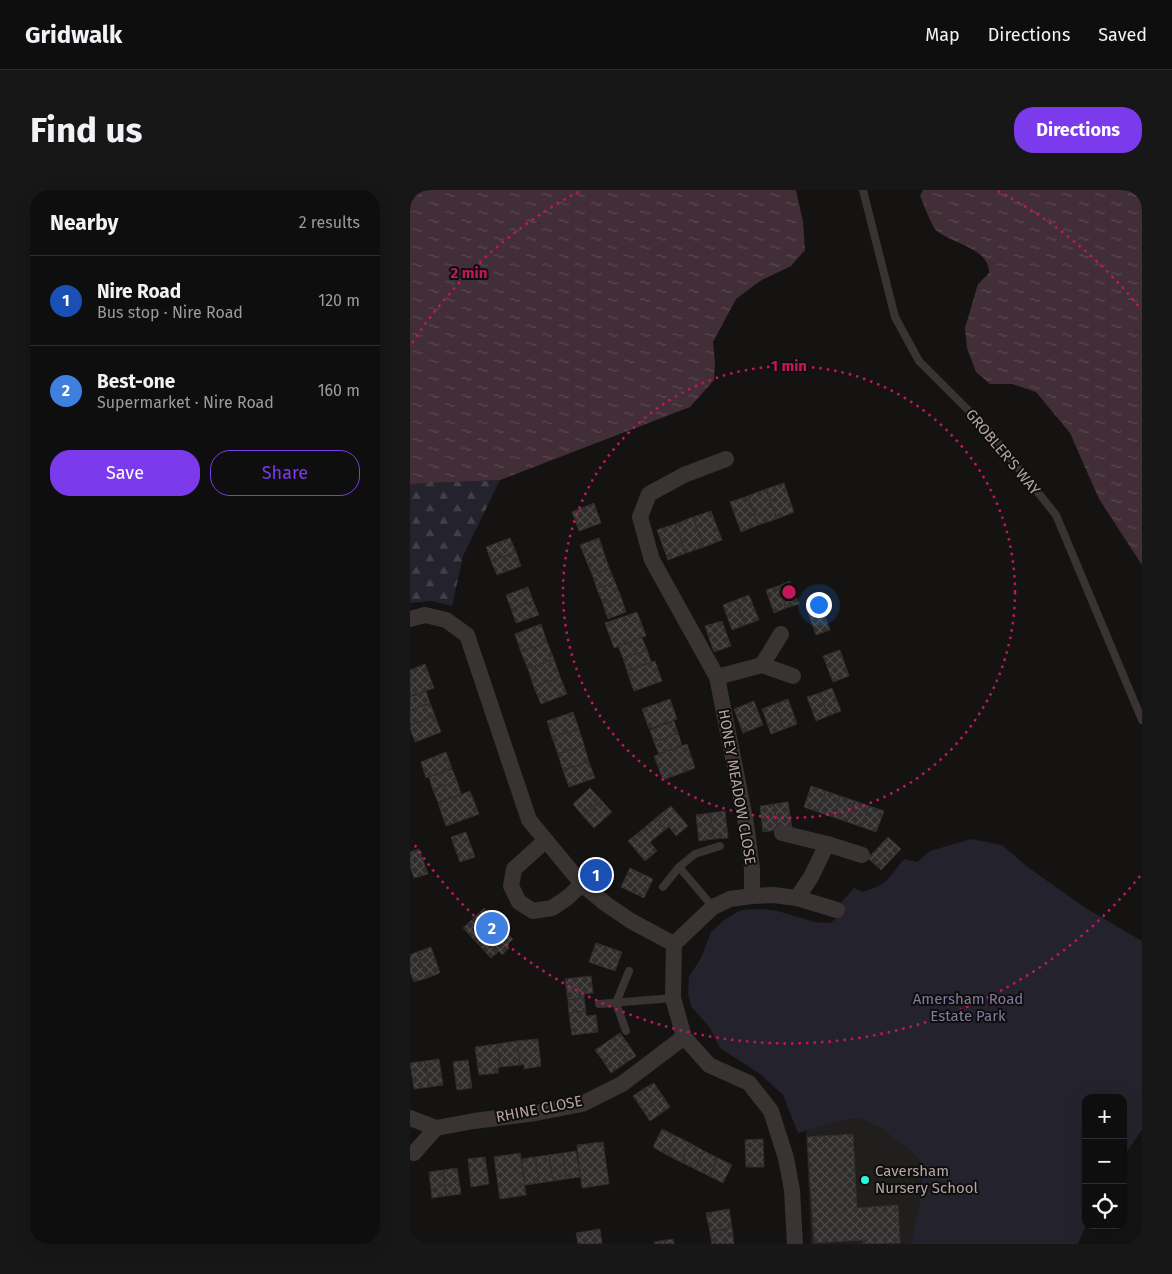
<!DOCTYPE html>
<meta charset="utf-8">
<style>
:root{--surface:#0f0e0e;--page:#181717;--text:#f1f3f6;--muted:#9b9c9e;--line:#2f2e2e;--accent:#7c3aed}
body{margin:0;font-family:"Fira Sans",sans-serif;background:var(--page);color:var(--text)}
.controls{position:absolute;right:15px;bottom:15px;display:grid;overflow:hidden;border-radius:10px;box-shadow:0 5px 20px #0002}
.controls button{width:45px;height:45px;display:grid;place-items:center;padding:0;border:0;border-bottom:1px solid var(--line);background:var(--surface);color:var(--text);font:25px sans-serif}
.you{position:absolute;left:408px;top:414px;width:18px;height:18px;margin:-12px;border:4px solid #fff;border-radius:50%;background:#1a73e8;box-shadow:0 0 0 8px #1a73e833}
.badge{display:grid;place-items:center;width:32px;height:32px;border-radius:50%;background:var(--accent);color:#fff;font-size:16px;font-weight:700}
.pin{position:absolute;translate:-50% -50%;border:2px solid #fff;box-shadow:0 1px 5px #0006}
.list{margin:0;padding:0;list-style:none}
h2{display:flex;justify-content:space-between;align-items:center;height:65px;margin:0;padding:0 20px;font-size:21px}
h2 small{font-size:16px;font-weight:400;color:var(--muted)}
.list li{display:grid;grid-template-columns:32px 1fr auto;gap:15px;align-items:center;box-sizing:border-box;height:90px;padding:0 20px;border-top:1px solid var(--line)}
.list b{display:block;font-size:19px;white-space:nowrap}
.list p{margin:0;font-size:16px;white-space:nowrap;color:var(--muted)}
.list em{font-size:16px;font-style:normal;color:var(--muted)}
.actions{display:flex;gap:10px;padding:15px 20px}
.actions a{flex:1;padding:11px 0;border:1px solid var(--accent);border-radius:20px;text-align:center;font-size:18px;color:var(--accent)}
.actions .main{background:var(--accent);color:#fff}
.icon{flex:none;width:28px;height:28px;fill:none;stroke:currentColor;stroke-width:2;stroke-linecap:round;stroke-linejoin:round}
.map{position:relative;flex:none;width:732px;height:1054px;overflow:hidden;border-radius:20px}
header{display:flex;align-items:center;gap:30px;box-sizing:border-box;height:70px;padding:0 25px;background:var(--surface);border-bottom:1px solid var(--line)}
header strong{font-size:24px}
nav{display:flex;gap:28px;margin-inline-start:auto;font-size:18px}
.intro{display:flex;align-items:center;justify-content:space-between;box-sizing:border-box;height:120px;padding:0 30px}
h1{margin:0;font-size:35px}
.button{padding:12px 22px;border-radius:20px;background:var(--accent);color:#fff;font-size:18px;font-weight:700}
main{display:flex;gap:30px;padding:0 30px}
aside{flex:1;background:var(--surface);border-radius:20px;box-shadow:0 5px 20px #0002}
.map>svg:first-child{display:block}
</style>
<header>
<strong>Gridwalk</strong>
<nav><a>Map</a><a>Directions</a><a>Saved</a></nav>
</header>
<div class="intro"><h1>Find us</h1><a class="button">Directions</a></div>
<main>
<aside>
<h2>Nearby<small>2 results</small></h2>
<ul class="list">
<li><span class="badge" style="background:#1a4fb4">1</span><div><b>Nire Road</b><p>Bus stop · Nire Road</p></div><em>120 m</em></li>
<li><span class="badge" style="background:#3f7fe0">2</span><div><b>Best-one</b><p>Supermarket · Nire Road</p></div><em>160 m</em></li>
</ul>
<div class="actions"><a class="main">Save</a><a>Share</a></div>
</aside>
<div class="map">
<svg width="732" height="1054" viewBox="0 0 732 1054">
<defs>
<pattern id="forest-firs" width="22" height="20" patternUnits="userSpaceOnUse" patternTransform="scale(1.25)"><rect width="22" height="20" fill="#24222c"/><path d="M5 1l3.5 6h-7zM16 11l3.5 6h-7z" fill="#423f48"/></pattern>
<pattern id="water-ripples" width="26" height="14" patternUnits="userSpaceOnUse" patternTransform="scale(1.25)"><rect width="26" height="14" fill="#422e36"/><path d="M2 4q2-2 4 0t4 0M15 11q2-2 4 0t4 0" fill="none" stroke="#5b4950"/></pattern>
<pattern id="building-cross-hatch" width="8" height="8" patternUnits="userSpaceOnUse" patternTransform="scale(1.25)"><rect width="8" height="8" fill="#302e2d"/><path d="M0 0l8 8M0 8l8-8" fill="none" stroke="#4c4948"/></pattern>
</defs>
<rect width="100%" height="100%" fill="#141312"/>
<path fill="#211f1e" d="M449 928 472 939 500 961 513 974 511 1005 501 1053 492 1054H401L396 940 432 931Z"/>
<path fill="url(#forest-firs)" d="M90 290 53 366 42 416 21 411 0 413V294Z"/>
<path fill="#24222c" d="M561 649 592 655 619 678 674 717 732 751V940L713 967V908H676V1035L668 1054H492L501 1053 511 1005 513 974 500 961 472 939 449 928 432 931 388 943 373 905 350 884 310 858 300 838 281 816 278 803 279 787 291 768 301 742 314 730 331 720 350 719 368 721 404 732 420 733 428 727 427 717 444 698 452 702C478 695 478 688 494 669L507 672 520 661Z"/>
<path fill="url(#water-ripples)" d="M0 0H386L393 32 395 60 381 76 350 91 326 109 303 152 305 173 304 190 280 217 90 290 0 294Z
M513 0H732V375L689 309 660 243 626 202 602 194H580L566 182 557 158 555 138 568 94 579 83C580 58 542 54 527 41 522 37 513 13 510 6Z"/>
<path fill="url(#building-cross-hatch)" stroke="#302d2c" d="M374 293 384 322 367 329 356 299Z
M356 299 367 329 348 335 338 306Z
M338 306 348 335 331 342 320 312Z
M184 313 191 333 169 341 162 322Z
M301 321 312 350 294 357 283 327Z
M283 327 294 357 276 363 265 334Z
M265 334 276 363 258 370 247 340Z
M100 348 106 362 81 371 76 357Z
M189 348 194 363 176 370 170 355Z
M106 362 111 376 87 385 81 371Z
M194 363 199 378 182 384 176 370Z
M199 378 205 392 187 399 182 384Z
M380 391 389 414 376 418 368 396Z
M205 392 211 407 193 414 187 399Z
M368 396 376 418 364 423 356 400Z
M118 397 123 411 101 419 96 405Z
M339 405 349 430 335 435 326 410Z
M211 407 216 422 198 429 193 414Z
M326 410 335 435 322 440 313 415Z
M123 411 129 425 106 433 101 419Z
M409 411 420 440 406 445 396 417Z
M227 422 236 446 204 458 195 433Z
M312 431 321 456 304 462 295 436Z
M131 434 137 452 111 462 105 444Z
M232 448 237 460 213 468 208 456Z
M137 452 144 469 118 479 111 462Z
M237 460 241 472 217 480 213 468Z
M430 460 439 486 423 492 413 466Z
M144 469 150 487 124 497 118 479Z
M245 471 252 491 224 501 217 481Z
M15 474 24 498 0 506V480Z
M150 487 157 504 131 514 124 497Z
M422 498 431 521 418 526 410 503Z
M16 501 20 513 0 521V507Z
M410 503 418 526 406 531 397 507Z
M260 509 267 529 239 539 232 519Z
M378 509 387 534 374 539 365 514Z
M344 511 353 535 333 543 324 519Z
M20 513 25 526 1 535 0 531V521Z
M365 514 374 539 361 544 352 519Z
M163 522 169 539 142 547 137 531Z
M25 526 31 542 5 552 0 539V535Z
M264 531 268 543 244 552 240 540Z
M169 539 174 555 148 564 142 547Z
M268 543 272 555 249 564 244 552Z
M277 554 285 578 253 590 244 566Z
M174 555 179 572 153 580 148 564Z
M36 562 42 578 16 588 11 572Z
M179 572 185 588 159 597 153 580Z
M42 579 47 591 23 600 19 587Z
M47 591 51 604 28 612 23 600Z
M401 596 416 601 408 622 394 617Z
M180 598 191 610 173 626 163 614Z
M60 601 69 624 36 636 28 613Z
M416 601 430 606 423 627 408 622Z
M430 606 445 611 437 632 423 627Z
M191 610 202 622 184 638 173 626Z
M445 611 459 616 452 637 437 632Z
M378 612 382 638 367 640 364 614Z
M364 614 367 640 353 642 350 616Z
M261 616 278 636 266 646 259 637 256 639 247 627Z
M459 616 474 621 466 642 452 637Z
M315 621 318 648 304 649 300 623Z
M300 623 304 649 289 651 286 625Z
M247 627 256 639 244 649 234 638Z
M234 638 244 649 240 652 247 661 235 671 218 651Z
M56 642 65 667 50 672 41 647Z
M478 647 491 659 471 680 458 668Z
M9 659 18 684 4 688 0 676V662Z
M220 678 243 689 234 708 211 697Z
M74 718 103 749 97 755 99 758 92 765 89 761 81 768 53 738Z
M186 753 212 762 205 781 179 772Z
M21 757 30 783 17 788 7 762Z
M7 762 17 788 4 792 0 782V765Z
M181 786 183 803 174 804V808L158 810 155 789Z
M174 808 176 821 159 823 158 810Z
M176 821V826L186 825 188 842 162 845 159 823Z
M210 843 218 854 193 871 185 860Z
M128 849 131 876 114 879V874L110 875 107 851Z
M107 851 110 875 90 877 87 854Z
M87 854 90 877 88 878V883L69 885 65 857Z
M218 854 226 866 201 883 193 871Z
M29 869 33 895 19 897 15 871Z
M58 870 62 898 47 900 43 872Z
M15 871 19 897 4 899 0 873Z
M244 893 260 917 250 924 233 899Z
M233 899 250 924 240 931 223 906Z
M252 939 266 946 257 965 243 957Z
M443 944 447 1018 488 1015 490 1053 453 1054V1050L404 1053 397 947Z
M266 946 280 953 271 972 257 965Z
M353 949 354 977H336L335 950Z
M193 952 199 994 172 998 167 955Z
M280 953 294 961 285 979 271 972Z
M166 961 170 987 156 989 153 963Z
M294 961 308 968 299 986 285 979Z
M110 963 116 1005 90 1009 84 967Z
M153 963 156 989 143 991 139 965Z
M139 965 143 991 129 993 125 967Z
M75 967 79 994 61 997 58 969Z
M125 967 129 993 115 995 112 969Z
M308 968 322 975 313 993 299 986Z
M47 978 51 1004 36 1006 33 980Z
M33 980 36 1006 22 1008 19 982Z
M319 1019 322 1038 300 1042 296 1023Z
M322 1038 324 1054H302L300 1042Z
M190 1039 192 1054H168L166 1043Z
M263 1049 264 1054H245L244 1052Z"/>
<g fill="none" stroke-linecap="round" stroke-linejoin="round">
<path stroke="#393333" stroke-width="8" d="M453 0 485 127 509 171 578 240 646 325 732 530
M269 677 303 717
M253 697 269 677 285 664 310 656
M189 814 263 808
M216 841 206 813 219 781"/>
<path stroke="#393333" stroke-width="16" d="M316 269 274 285 239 304 230 327 242 370 307 487 336 633 342 679V706
M0 429 15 425 36 430 57 445 119 630 172 694 196 714 221 731 264 754
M352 475 371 444
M307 487 352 475 383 486
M372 643 417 654 401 687 387 708
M135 651 104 679 101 696 109 712 123 721 142 718 157 708 172 694
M417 654 452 665
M0 928 26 938 64 931 126 923 172 914 212 894 274 847
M4 963 26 938
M385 1054 382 1000 376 968 361 921 339 893 299 875 274 847 263 808 264 754 303 717 320 709 342 706 364 705 387 708 427 720"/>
</g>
<g fill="none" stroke="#c2185b" stroke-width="2.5" stroke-dasharray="2.5 5">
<circle cx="379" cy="402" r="226"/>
<path d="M730 686A452 452 0 0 1 2 651M2 153A452 452 0 0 1 170 1M588 1A452 452 0 0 1 730 118"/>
</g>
<circle fill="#22fcd9" stroke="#0f0e0d" stroke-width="2" cx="455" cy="990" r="5"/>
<g text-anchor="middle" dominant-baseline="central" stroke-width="4" stroke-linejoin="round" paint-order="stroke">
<g font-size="15" fill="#b5a3a5" stroke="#0f0e0d">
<text transform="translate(593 262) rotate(50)">GROBLER'S WAY</text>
<text transform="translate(327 597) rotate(80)">HONEY MEADOW CLOSE</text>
<text transform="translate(129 919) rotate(-11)">RHINE CLOSE</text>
</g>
<g font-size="15" fill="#8279a2" stroke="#0f0e0d">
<text x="558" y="809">Amersham Road<tspan x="558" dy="17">Estate Park</tspan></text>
</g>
<g font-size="15" fill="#b5a3a5" stroke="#0f0e0d" text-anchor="start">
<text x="465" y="981">Caversham<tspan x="465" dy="17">Nursery School</tspan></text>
</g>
</g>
<circle cx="379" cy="402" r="8" fill="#c2185b" stroke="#0f0e0d" stroke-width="2.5"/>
<g font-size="15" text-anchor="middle" font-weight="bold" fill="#c2185b" stroke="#0f0e0d" stroke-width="4" stroke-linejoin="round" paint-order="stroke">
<text x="59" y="88">2 min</text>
<text x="379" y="181">1 min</text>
</g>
</svg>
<div class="controls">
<button>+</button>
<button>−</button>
<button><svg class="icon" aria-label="locate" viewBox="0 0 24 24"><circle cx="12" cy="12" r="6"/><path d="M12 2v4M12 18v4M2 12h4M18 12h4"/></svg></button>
</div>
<div class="you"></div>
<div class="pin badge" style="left:186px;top:685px;background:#1a4fb4">1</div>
<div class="pin badge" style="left:82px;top:738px;background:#3f7fe0">2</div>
</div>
</main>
